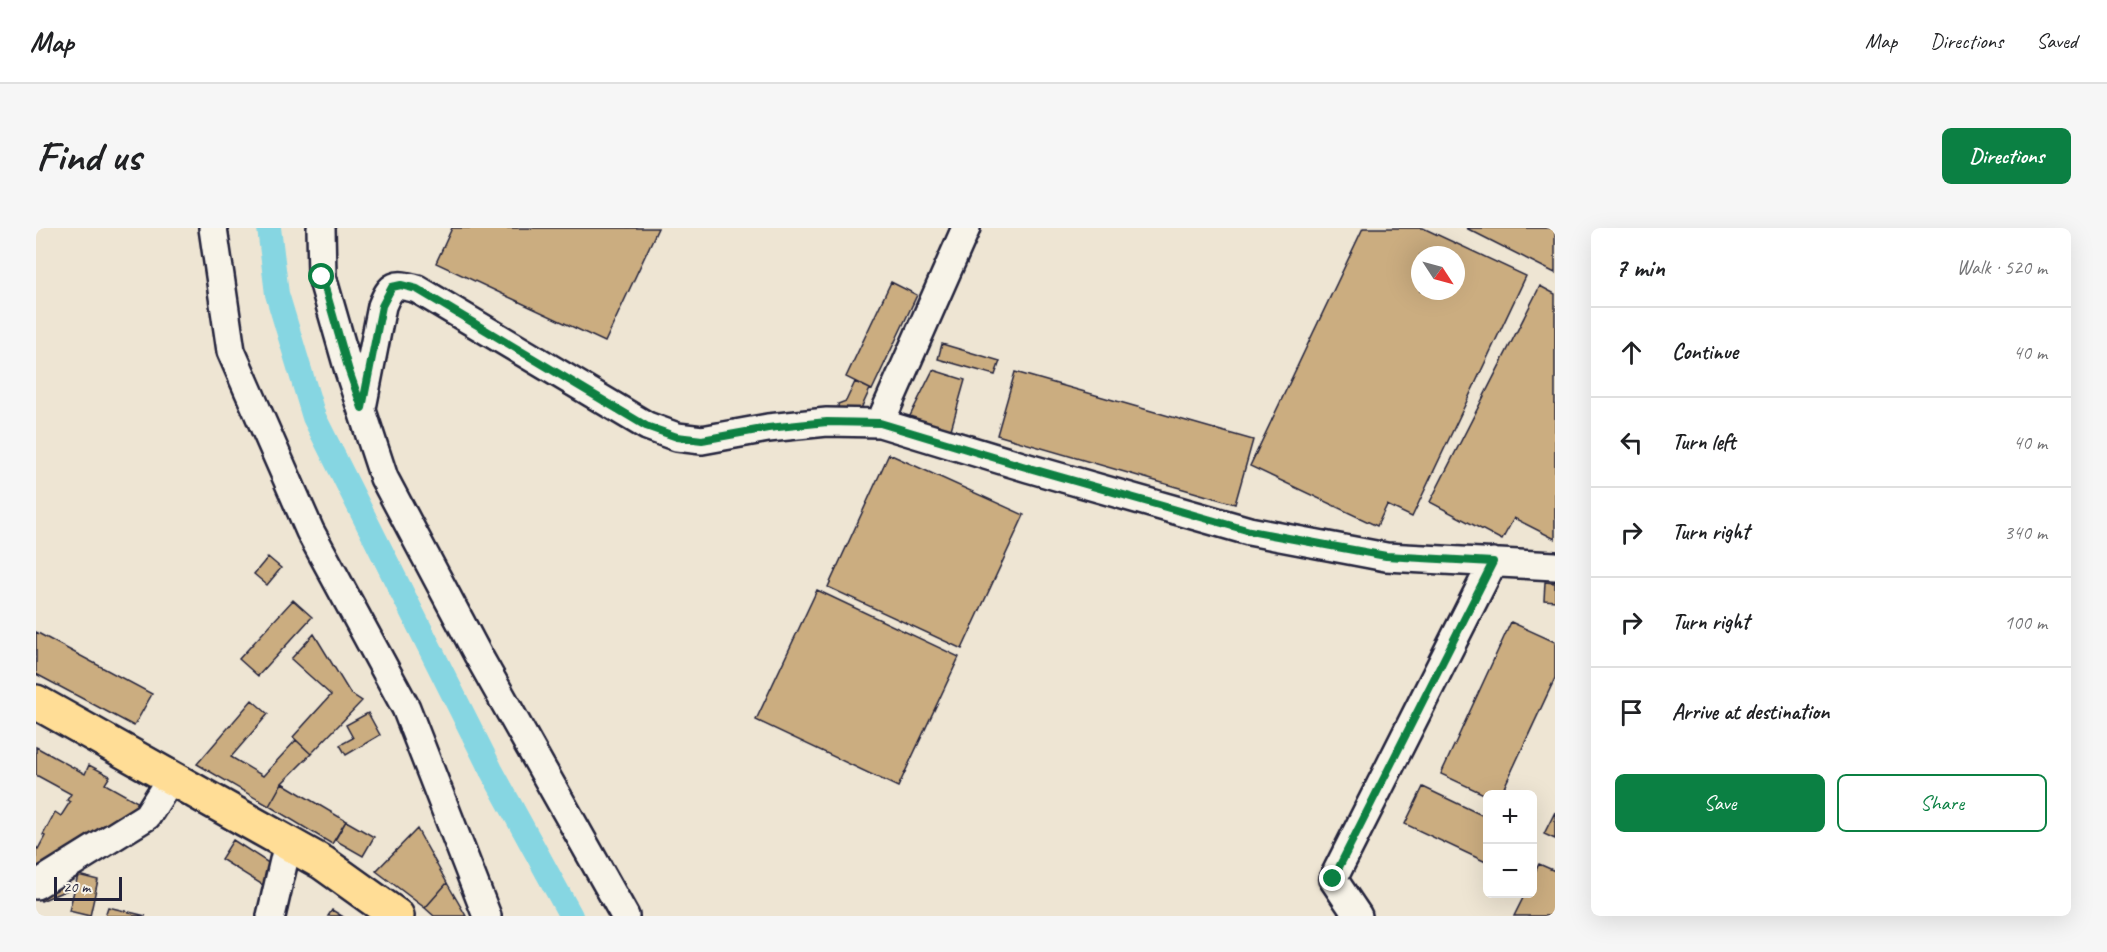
<!DOCTYPE html>
<meta charset="utf-8">
<style>
:root{--surface:#fff;--page:#f6f6f6;--text:#202124;--muted:#757577;--line:#e0e0e0;--accent:#0b8043}
body{margin:0;font-family:Caveat,sans-serif;background:var(--page);color:var(--text)}
.controls{position:absolute;right:18px;bottom:18px;display:grid;overflow:hidden;border-radius:9px;box-shadow:0 6px 24px #0002}
.controls button{width:54px;height:54px;display:grid;place-items:center;padding:0;border:0;border-bottom:2px solid var(--line);background:var(--surface);color:var(--text);font:30px sans-serif}
.compass{position:absolute;left:1375px;top:18px;width:54px;height:54px;border-radius:50%;background:var(--surface);box-shadow:0 6px 24px #0002;rotate:126deg}
.scale{position:absolute;left:18px;bottom:15px;width:68px;box-sizing:border-box;padding-left:6px;border:3px solid #22223b;border-top:0;font-size:16px;line-height:21px;white-space:nowrap;color:#22223b;-webkit-text-stroke:4px #f7f3e8;paint-order:stroke}
.stop{position:absolute;width:18px;height:18px;margin:-14px;border:4px solid #0b8043;border-radius:50%;background:#fff}
.stop.end{background:#0b8043;border-color:#fff;box-shadow:0 2px 6px #0008}
.list{margin:0;padding:0;list-style:none}
h2{display:flex;justify-content:space-between;align-items:center;height:78px;margin:0;padding:0 24px;font-size:26px}
h2 small{font-size:20px;font-weight:400;color:var(--muted)}
.list li{display:grid;grid-template-columns:39px 1fr auto;gap:18px;align-items:center;box-sizing:border-box;height:90px;padding:0 24px;border-top:2px solid var(--line)}
.list b{display:block;font-size:22px;white-space:nowrap}
.list em{font-size:20px;font-style:normal;color:var(--muted)}
.actions{display:flex;gap:12px;padding:18px 24px}
.actions a{flex:1;padding:14px 0;border:2px solid var(--accent);border-radius:9px;text-align:center;font-size:21px;color:var(--accent)}
.actions .main{background:var(--accent);color:#fff}
.icon{flex:none;width:33px;height:33px;fill:none;stroke:currentColor;stroke-width:2;stroke-linecap:round;stroke-linejoin:round}
.map{position:relative;flex:none;width:1519px;height:688px;overflow:hidden;border-radius:9px}
header{display:flex;align-items:center;gap:36px;box-sizing:border-box;height:84px;padding:0 30px;background:var(--surface);border-bottom:2px solid var(--line)}
header strong{font-size:28px}
nav{display:flex;gap:33px;margin-inline-start:auto;font-size:21px}
.intro{display:flex;align-items:center;justify-content:space-between;box-sizing:border-box;height:144px;padding:0 36px}
h1{margin:0;font-size:42px}
.button{padding:15px 27px;border-radius:9px;background:var(--accent);color:#fff;font-size:21px;font-weight:700}
main{display:flex;gap:36px;padding:0 36px}
aside{flex:1;background:var(--surface);border-radius:9px;box-shadow:0 6px 24px #0002}
.map>svg:first-child{display:block}
</style>
<header>
<strong>Map</strong>
<nav><a>Map</a><a>Directions</a><a>Saved</a></nav>
</header>
<div class="intro"><h1>Find us</h1><a class="button">Directions</a></div>
<main>
<div class="map">
<svg width="1519" height="688" viewBox="0 0 1519 688">
<rect width="100%" height="100%" fill="#eee5d3"/>
<filter id="ink" filterUnits="userSpaceOnUse"><feTurbulence type="fractalNoise" baseFrequency=".0167" numOctaves="2"/><feDisplacementMap in="SourceGraphic" scale="12" xChannelSelector="R" yChannelSelector="G"/><feConvolveMatrix kernelMatrix="1 2 1 2 8 2 1 2 1" color-interpolation-filters="sRGB"/></filter>
<g filter="url(#ink)">
<g fill="none" stroke-linecap="round" stroke-linejoin="round">
<path stroke="#86d6e2" stroke-width="24" d="M233 0 241 66 278 189 455 542 535 688"/>
</g>
<path fill="#cbad80" stroke="#22223b" stroke-width="1.5" fill-rule="evenodd" d="M416 0H622L569 114 400 35Z
M1327 0H1387L1490 48 1376 289 1351 277 1341 298 1214 238ZM1384 27H1420V63H1384Z
M1430 0H1519V45Z
M855 54 881 67 836 162 810 149Z
M1504 58 1519 66V311L1478 290 1466 312 1394 274Z
M906 116 964 133 959 147 902 131Z
M897 142 929 152 912 212 868 200Z
M979 144 1217 212 1199 276 961 207Z
M819 154 834 161 822 187 804 190 802 176 810 173Z
M853 226 988 287 926 421 792 359Z
M232 329 245 340 231 357 218 346Z
M1509 354 1519 355V373L1508 372Z
M781 362 923 429 862 559 720 492Z
M257 372 276 389 222 448 203 431Z
M1475 394 1519 414V450L1465 566 1452 568 1405 546Z
M0 404 116 466 98 498 0 446Z
M278 406 314 465 326 473 275 526 257 509 295 467 255 431Z
M216 472 232 486 195 529 227 548 260 512 275 526 246 555 233 578 161 536Z
M332 485 344 507 310 527 304 517 317 510 310 497Z
M0 519 49 546 53 537 74 548 69 556 105 576 95 594 0 644V619L2 621 9 608 7 607 19 584 25 588 34 574 31 572 35 566 0 547Z
M246 555 310 593 296 616 233 578Z
M1387 559 1452 590V635L1369 596Z
M1519 584V611L1508 606Z
M310 593 338 609 327 628 299 612Z
M381 601 411 655 389 680 340 643Z
M197 612 242 641 230 659 185 631Z
M1503 636 1519 643V688H1478L1489 666H1496V650Z
M42 647 62 652 54 688 33 683Z
M25 648 31 662 5 673 0 663Z
M411 655 430 688H398L389 680Z
M72 679 110 688H69Z
M296 682 306 688H292Z"/>
<g fill="none" stroke-linecap="round" stroke-linejoin="round">
<g stroke="#22223b" stroke-width="32">
<path id="minor" d="M177 0 195 123 274 303 370 480 451 688
M285 0 286 49 313 143 348 250 442 427 589 688
M326 180 346 78C355 56 359 55 381 61L611 198 641 209 666 212 732 200 791 194 844 195 992 240 1213 303 1350 329 1519 338
M844 195 930 0
M0 657 111 588 135 550
M235 688 252 615
M1322 688 1297 651 1457 334"/>
</g>
<g stroke="#22223b" stroke-width="38">
<path id="major" d="M0 474 287 635 361 688"/>
</g>
<use href="#minor" stroke="#f7f3e8" stroke-width="27"/>
<use href="#major" stroke="#ffdd96" stroke-width="33"/>
</g>
</g>
<g fill="none" stroke-linecap="round" stroke-linejoin="round" filter="url(#ink)">
<path stroke="#0b8043" stroke-width="8" d="M286 49 313 143 326 180 346 78 356 59 365 57 381 61 610 198 641 209 666 212 732 200 791 194 844 195 993 240 1214 303 1350 328 1457 334 1297 651"/>
</g>
</svg>
<div class="controls">
<button>+</button>
<button>−</button>
</div>
<svg class="compass" viewBox="-18 -18 36 36"><path d="M0-13l5 13h-10z" fill="#e53935"/><path d="M0 13l5-13h-10z" fill="#757577"/></svg>
<div class="scale">20 m</div>
<div class="stop" style="left:286px;top:49px"></div>
<div class="stop end" style="left:1297px;top:651px"></div>
</div>
<aside>
<h2>7 min<small>Walk · 520 m</small></h2>
<ul class="list">
<li><svg class="icon" aria-label="ahead" viewBox="0 0 24 24"><path d="M12 20V5M6 11l6-6 6 6"/></svg><div><b>Continue</b></div><em>40 m</em></li>
<li><svg class="icon" aria-label="left" viewBox="0 0 24 24"><path d="M17 20v-9H6M10 6l-5 5 5 5"/></svg><div><b>Turn left</b></div><em>40 m</em></li>
<li><svg class="icon" aria-label="right" viewBox="0 0 24 24"><path d="M7 20v-9h11M14 6l5 5-5 5"/></svg><div><b>Turn right</b></div><em>340 m</em></li>
<li><svg class="icon" aria-label="right" viewBox="0 0 24 24"><path d="M7 20v-9h11M14 6l5 5-5 5"/></svg><div><b>Turn right</b></div><em>100 m</em></li>
<li><svg class="icon" aria-label="arrive" viewBox="0 0 24 24"><path d="M6 21V4h12l-3 4 3 4H6"/></svg><div><b>Arrive at destination</b></div></li>
</ul>
<div class="actions"><a class="main">Save</a><a>Share</a></div>
</aside>
</main>
